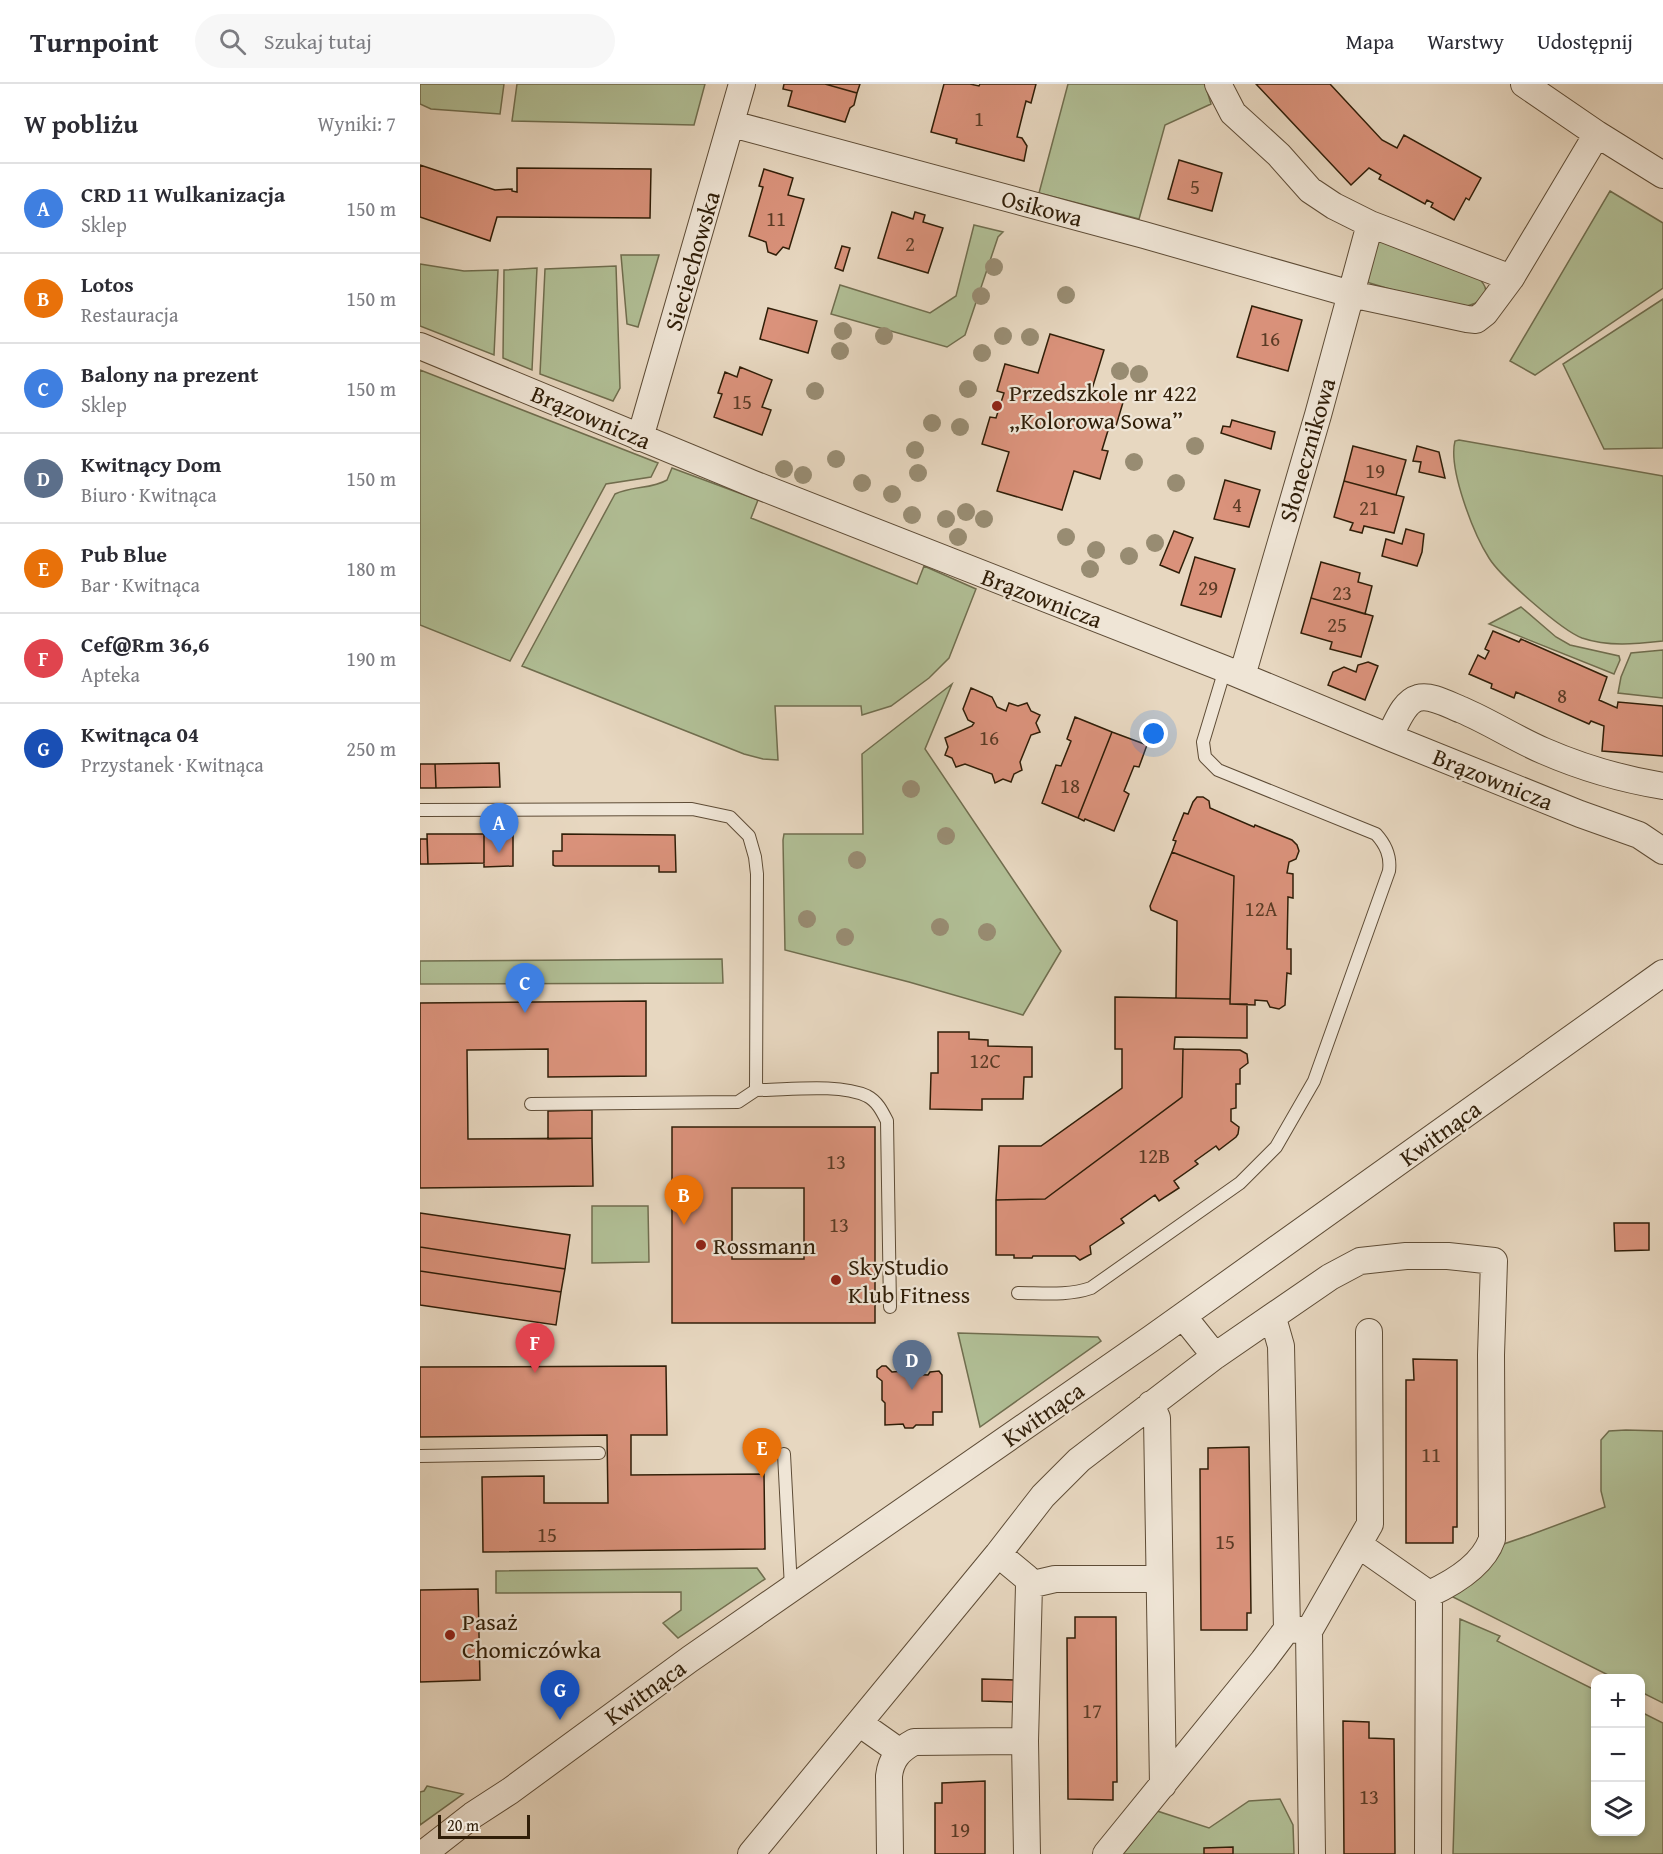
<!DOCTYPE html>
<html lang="pl">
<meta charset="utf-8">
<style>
:root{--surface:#fff;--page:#f7f7f7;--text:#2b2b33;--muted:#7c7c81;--line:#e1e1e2;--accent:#ea580c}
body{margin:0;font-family:"Gentium Book Plus",serif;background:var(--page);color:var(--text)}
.controls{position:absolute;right:18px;bottom:18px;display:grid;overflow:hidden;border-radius:12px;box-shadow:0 3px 9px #0003}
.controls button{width:54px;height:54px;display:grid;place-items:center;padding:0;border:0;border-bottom:2px solid var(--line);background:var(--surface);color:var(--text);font:30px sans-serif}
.scale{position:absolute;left:18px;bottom:15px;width:92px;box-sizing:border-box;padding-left:6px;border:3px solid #301e08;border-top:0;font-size:16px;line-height:21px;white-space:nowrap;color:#301e08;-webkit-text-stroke:4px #efe5d6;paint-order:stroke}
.you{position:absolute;left:734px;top:650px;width:21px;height:21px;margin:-15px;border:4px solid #fff;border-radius:50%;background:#1a73e8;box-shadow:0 0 0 9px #1a73e833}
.badge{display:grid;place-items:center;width:39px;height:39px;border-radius:50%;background:var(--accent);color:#fff;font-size:20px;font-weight:700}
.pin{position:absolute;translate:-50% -50px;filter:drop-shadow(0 2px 3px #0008)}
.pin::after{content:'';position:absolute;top:32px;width:21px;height:18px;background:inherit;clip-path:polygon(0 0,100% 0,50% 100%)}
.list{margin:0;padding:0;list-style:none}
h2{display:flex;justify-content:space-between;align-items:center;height:78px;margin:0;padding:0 24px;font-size:26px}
h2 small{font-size:20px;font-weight:400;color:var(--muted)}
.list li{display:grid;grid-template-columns:39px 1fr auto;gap:18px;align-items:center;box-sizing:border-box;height:90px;padding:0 24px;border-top:2px solid var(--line)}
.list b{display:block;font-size:22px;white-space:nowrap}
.list p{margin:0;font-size:20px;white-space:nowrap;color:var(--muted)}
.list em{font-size:20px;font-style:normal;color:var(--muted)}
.icon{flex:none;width:33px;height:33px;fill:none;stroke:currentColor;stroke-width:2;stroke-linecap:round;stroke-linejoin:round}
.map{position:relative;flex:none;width:1243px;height:1770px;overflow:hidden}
header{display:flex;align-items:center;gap:36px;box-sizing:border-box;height:84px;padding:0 30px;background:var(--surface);border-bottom:2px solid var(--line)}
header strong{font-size:28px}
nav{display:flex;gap:33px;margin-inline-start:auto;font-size:21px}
.search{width:420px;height:54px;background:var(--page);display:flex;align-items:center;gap:15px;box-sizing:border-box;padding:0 21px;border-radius:33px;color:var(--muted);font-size:22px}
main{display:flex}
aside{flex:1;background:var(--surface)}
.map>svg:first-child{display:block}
</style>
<header>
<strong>Turnpoint</strong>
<div class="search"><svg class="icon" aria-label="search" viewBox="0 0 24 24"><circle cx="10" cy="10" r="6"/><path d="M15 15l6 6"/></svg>Szukaj tutaj</div>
<nav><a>Mapa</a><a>Warstwy</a><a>Udostępnij</a></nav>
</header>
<main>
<aside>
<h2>W pobliżu<small>Wyniki: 7</small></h2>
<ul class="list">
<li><span class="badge" style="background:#3f7fe0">A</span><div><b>CRD 11 Wulkanizacja</b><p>Sklep</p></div><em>150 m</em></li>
<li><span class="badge" style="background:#e8710a">B</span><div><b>Lotos</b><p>Restauracja</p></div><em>150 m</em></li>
<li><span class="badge" style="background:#3f7fe0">C</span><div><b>Balony na prezent</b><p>Sklep</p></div><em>150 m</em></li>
<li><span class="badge" style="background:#5c6f8a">D</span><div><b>Kwitnący Dom</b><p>Biuro · Kwitnąca</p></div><em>150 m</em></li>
<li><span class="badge" style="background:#e8710a">E</span><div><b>Pub Blue</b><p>Bar · Kwitnąca</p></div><em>180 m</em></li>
<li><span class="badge" style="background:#e0444e">F</span><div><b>Cef@Rm 36,6</b><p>Apteka</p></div><em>190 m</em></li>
<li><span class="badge" style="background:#1a4fb4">G</span><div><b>Kwitnąca 04</b><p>Przystanek · Kwitnąca</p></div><em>250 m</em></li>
</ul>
</aside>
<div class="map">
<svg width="1243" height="1770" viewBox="0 0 1243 1770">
<rect width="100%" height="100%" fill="#e7d7c0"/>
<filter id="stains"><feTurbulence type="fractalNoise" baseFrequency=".00333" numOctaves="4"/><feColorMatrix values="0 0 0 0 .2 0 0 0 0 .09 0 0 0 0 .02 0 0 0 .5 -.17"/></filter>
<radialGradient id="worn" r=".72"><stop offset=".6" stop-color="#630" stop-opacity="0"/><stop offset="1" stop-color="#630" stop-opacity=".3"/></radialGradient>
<path fill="#b1bf96" stroke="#706e4f" stroke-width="1.5" d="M0 0H84L80 30 11 25 0 20Z
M97 0H285L274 41 92 37Z
M648 0H785L791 20 745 41 719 135 619 109Z
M1190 107 1243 139V204L1115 291 1090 277Z
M554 141 583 148 578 153 545 251 527 263 411 230 420 201 510 229 536 212Z
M955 154 1057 193C1080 212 1052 224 1033 224L943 197Z
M201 171H239L218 243 207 240Z
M0 180 44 187 78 186 74 271 0 242Z
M196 182 200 304 193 317 120 290 125 185Z
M117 184 112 286 83 274 84 186Z
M1243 215V364L1184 365 1143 280Z
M0 286 238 379 231 393 186 400 90 577 0 541Z
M1039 356 1243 392V557C1216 560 1188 563 1162 554 1141 546 1080 492 1069 474 1053 449 1028 384 1035 357Z
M252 384 338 416 331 434 497 500 504 482 556 505 529 574 509 594 471 622 442 631 441 622H355L358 676 343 675 324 670 102 582 195 410C212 402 232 405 247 396Z
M1101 523 1136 553 1150 561 1199 572 1200 576 1194 590 1069 540Z
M1243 566V614L1198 609 1201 593 1211 569Z
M532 600 505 665 641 867 603 931 489 898 365 866 363 756 364 750H443L442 670Z
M302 875 303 899 0 900V877Z
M172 1122H228L229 1178 172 1179Z
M538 1249 678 1253 681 1257 560 1343Z
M1206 1346 1243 1347V1619L1221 1608 1220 1594H1194L1031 1512 1072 1464 1110 1451 1185 1423 1181 1407V1356L1189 1347Z
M337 1484 345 1495 258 1554 243 1539 261 1526V1508L76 1509V1487Z
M1040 1535 1080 1552 1077 1557 1175 1606 1176 1748H1220L1221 1628 1243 1639V1770H1033Z
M7 1702 43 1710 0 1741V1708L4 1707Z
M860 1715 873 1741 874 1770H703L737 1727 789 1744 829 1717Z"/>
<path fill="#da927b" stroke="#301e08" stroke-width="1.5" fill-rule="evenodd" d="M364 0H405L437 9 434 21 430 24 425 38 368 22 372 7 363 5Z
M405 0H440L437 9Z
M524 0H550L559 2 560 0H616L611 19 606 17 597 53 602 54 607 62 604 77 536 59 537 55 511 48Z
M836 0H910L962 56 977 64 984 51 1061 94 1049 116 1046 114 1034 136 1011 123 1013 119 1007 116 1005 120 959 95 961 91 949 84 931 101Z
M759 76 802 89 792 127 748 115Z
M0 81 75 106 92 105V107L97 108V84L231 85 230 134 77 133 70 157 0 133Z
M344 85 373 94 368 111 384 115 369 165 363 163 356 171 348 168 346 158 329 152 343 103 339 102Z
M472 128 493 135 495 128 505 131 503 138 523 144 508 189 458 174Z
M422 162 430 164 423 187 415 184Z
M832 222 882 236 868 287 817 273Z
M348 224 397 237 388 269 340 255Z
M630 250 684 266 672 305 704 315 696 342 690 340 682 366 688 367 680 395 654 387 642 426 577 407 589 368 562 360 570 333 576 334 584 309 577 307 585 280 618 289Z
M320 283 352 296 342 323 351 326 342 351 294 333 302 310 298 309 305 288 317 293Z
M812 336 855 348 851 365 801 349 803 342 810 343Z
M933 362 986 376 976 411 924 397Z
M997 362 1019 368 1025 394 999 388 1001 378 993 377Z
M805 396 840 406 829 443 794 435Z
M924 397 984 413 974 449 944 442 942 449 930 446 933 439 914 433Z
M986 445 1004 450 1002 468 997 482 962 472 966 455 982 460Z
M754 447 773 454 759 489 740 481Z
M775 473 815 485 801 533 761 521Z
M901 478 940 489 938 498 952 502 945 530 891 514Z
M891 514 953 532 941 573 910 565 912 558 881 549Z
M1073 547 1099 558 1101 555 1187 593 1179 616 1197 624 1198 618 1243 622V672L1182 667 1184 642 1171 637 1169 640 1096 608 1094 614 1071 604 1072 600 1049 590 1058 571 1065 575 1069 567 1065 565Z
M948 578 958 582 945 616 908 601 913 588 924 583 936 588 938 581Z
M551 604 572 613 577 623 586 627 589 619 598 622 607 619 611 627 620 631 616 639 620 648 611 651 600 678 602 686 594 690 591 698 583 695 575 699 572 690 545 680 536 683 532 674 525 671 528 663 525 654 552 642 554 639 548 636 543 625Z
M655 633 692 648 658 734 622 719 636 681 641 682 651 657 647 655Z
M692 648 727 661 719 683 714 682 704 707 709 710 694 747 665 735 664 737 658 734Z
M79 679 80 703 16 704 15 680Z
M0 680H15L16 704H0Z
M777 713H783L789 717 790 724 834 743 835 741 872 756 877 761 879 767 876 775 869 778 867 789 873 790V814L868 813 867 865H871V890L867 889 865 921 859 925 850 923 847 917 835 916V921L810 920 814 792 752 768 756 757 753 756 764 729 768 730 773 718Z
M93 749V782L64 783V750Z
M7 750H64V779L8 780Z
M142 750 255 751 256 788H239V782H135L133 781V767H142Z
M0 755H7L8 780H0Z
M752 768 814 792 810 915 756 914 757 837 731 826 730 822Z
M695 913 810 915V920H827V954L755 953 754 965H763L762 1013 625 1115 576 1116 579 1062H621L702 1004V965H695Z
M226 917V992L128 993V965L47 966 48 1055 172 1054 173 1102 0 1104V919Z
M518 948H549V955L568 956V962L612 963V993H604L603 1015H562V1026L510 1025 511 989H518Z
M763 965 820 966 827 970 828 979 820 985V1000H816V1024L811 1025V1037L819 1043 818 1050 816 1053 799 1066 796 1062 775 1077 778 1080 754 1097 759 1104 739 1117 735 1111 701 1135 704 1139 670 1162 671 1170 660 1176 655 1172H613L612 1174H594V1171H576V1116L625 1115 762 1013Z
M172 1026V1054L128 1055V1027Z
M252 1043H455V1239H252ZM312 1104H384V1175H312Z
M0 1129 150 1151 145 1185 0 1163Z
M1194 1139H1229V1166L1195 1167Z
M0 1163 145 1185 141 1208 0 1187Z
M0 1187 141 1208 136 1241 0 1221Z
M993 1275 1037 1276V1443H1033V1459H986V1296H994Z
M246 1282 247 1351H211V1391L344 1390 345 1465 63 1468 62 1393 124 1392V1419H188L187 1351 0 1353V1283Z
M462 1282H466L472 1288 484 1287 486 1290 508 1291 510 1288 519 1287 522 1291V1328H513V1341H496L493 1344H485L483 1340 465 1341V1319L462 1316V1297L457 1293V1286Z
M829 1363 831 1529H827V1546H781L780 1385H788V1364Z
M58 1505 60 1596 0 1598V1506Z
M655 1533H696L697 1698H693V1716L648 1715 647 1554H655Z
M562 1595 595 1596 594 1618 562 1617Z
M923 1637 949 1638V1654L974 1655 975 1770H924Z
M565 1697V1770H515V1719H522V1699Z
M813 1763V1770H784V1764Z"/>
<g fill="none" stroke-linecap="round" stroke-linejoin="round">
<g stroke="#5e4c36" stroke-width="14">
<path id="lane" d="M0 726 272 725 310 733 329 752 335 773 337 790 336 1006C368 1006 419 999 447 1012 457 1017 462 1027 467 1037L470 1223
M111 1020 318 1018 336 1006
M598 1209C622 1209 648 1212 671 1204L820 1099 856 1063 894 997 969 787C971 772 966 761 956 750L798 686 785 673 783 658 805 585
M364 1370 371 1504
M0 1372 179 1369"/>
</g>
<g stroke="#5e4c36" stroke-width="28">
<path id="street" d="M798 0 813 29 859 71 890 106 914 122 950 140 1091 194
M1104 0 1177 50
M312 40 724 151 931 210 1047 235 1056 236 1065 229 1091 194 1177 50 1243 91
M0 262 331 399 805 585 969 653 1160 730 1219 751 1243 767
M220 354 322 0
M822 592 898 331 950 140
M969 653C976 641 983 618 998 614 1011 610 1029 621 1042 626 1070 638 1096 655 1124 667 1163 684 1201 695 1243 702
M763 1232 795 1272
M853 1234 861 1262 867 1545
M731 1320 737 1334 743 1701
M939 1461 1009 1510 1008 1770
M578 1470 607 1494 609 1501 605 1657 607 1770
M609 1501 635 1495H739
M439 1639 473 1663 478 1669
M3 1770 53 1731 90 1707 270 1575 732 1254 1243 889
M331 1770 578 1470 623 1412 659 1376 795 1272 910 1193 940 1177 986 1172H1028L1074 1177 1071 1271 1072 1455C1063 1481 1033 1499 1009 1510
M470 1770 469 1692C471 1675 479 1666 494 1658L605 1657
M686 1770 843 1577 867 1545 883 1546
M892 1770 889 1547 950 1440 949 1248"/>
</g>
<use href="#lane" stroke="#efe5d6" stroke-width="12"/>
<use href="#street" stroke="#efe5d6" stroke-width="26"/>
</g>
<g fill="#988c72">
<circle cx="574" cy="183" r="9"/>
<circle cx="646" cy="211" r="9"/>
<circle cx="561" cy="212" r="9"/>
<circle cx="423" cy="247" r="9"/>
<circle cx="464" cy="252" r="9"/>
<circle cx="583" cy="252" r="9"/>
<circle cx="610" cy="253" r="9"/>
<circle cx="420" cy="267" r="9"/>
<circle cx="562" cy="269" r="9"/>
<circle cx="700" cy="287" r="9"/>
<circle cx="719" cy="290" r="9"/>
<circle cx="548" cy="305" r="9"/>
<circle cx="395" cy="307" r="9"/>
<circle cx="512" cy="339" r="9"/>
<circle cx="540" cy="343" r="9"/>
<circle cx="775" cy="362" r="9"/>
<circle cx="495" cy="366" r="9"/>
<circle cx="416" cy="375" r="9"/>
<circle cx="714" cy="378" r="9"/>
<circle cx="364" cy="385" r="9"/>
<circle cx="498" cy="389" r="9"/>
<circle cx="383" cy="391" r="9"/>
<circle cx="442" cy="399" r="9"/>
<circle cx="756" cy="399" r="9"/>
<circle cx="472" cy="410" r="9"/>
<circle cx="546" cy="428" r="9"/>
<circle cx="492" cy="431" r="9"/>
<circle cx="526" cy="435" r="9"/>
<circle cx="564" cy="435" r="9"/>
<circle cx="538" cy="453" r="9"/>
<circle cx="646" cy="453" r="9"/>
<circle cx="735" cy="459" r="9"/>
<circle cx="676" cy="466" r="9"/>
<circle cx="709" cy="472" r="9"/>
<circle cx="670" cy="485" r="9"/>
<circle cx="491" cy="705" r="9"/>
<circle cx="526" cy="752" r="9"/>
<circle cx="437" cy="776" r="9"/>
<circle cx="387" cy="835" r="9"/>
<circle cx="520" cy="843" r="9"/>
<circle cx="567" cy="848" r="9"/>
<circle cx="425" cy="853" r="9"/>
</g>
<g fill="#8f2418" stroke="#efe5d6" stroke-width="2">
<circle cx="577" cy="322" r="6"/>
<circle cx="281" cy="1161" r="6"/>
<circle cx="416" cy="1196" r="6"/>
<circle cx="30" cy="1551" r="6"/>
</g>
<g text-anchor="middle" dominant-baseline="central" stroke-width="4.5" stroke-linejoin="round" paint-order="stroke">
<g font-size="21" fill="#5a3b25">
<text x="559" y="34">1</text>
<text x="775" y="102">5</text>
<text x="356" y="134">11</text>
<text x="490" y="159">2</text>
<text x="850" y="254">16</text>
<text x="322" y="317">15</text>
<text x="955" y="386">19</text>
<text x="817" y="420">4</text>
<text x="949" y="423">21</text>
<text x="788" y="503">29</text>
<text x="922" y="508">23</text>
<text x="917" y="540">25</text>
<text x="1142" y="611">8</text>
<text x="569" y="653">16</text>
<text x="650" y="701">18</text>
<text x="841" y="824">12A</text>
<text x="565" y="976">12C</text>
<text x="734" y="1071">12B</text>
<text x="416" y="1077">13</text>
<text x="419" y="1140">13</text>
<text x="1011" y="1370">11</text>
<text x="127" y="1450">15</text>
<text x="805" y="1457">15</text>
<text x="672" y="1626">17</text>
<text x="949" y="1712">13</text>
<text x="540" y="1745">19</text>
</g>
<g font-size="24" fill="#301e08" stroke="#efe5d6">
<text transform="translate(622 124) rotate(15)">Osikowa</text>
<text transform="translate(272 177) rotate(-74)">Sieciechowska</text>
<text transform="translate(171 333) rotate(23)">Brązownicza</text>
<text transform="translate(887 366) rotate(-74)">Słonecznikowa</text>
<text transform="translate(622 514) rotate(21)">Brązownicza</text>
<text transform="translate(1073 695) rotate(22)">Brązownicza</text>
<text transform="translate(1020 1049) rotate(-36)">Kwitnąca</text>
<text transform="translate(623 1330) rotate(-35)">Kwitnąca</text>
<text transform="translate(225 1608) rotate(-36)">Kwitnąca</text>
</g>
<g font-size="24" fill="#301e08" stroke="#efe5d6" text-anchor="start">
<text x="589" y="308">Przedszkole nr 422<tspan x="589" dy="28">„Kolorowa Sowa”</tspan></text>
<text x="293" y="1161">Rossmann</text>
<text x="428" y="1182">SkyStudio<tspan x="428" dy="28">Klub Fitness</tspan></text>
<text x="42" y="1537">Pasaż<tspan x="42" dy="28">Chomiczówka</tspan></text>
</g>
</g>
<rect width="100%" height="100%" filter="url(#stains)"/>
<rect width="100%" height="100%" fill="url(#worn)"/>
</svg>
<div class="controls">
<button>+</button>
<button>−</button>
<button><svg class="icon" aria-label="layers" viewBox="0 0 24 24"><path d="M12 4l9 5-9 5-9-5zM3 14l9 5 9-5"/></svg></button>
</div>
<div class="scale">20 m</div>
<div class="you"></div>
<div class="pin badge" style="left:79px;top:769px;background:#3f7fe0">A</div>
<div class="pin badge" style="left:264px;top:1141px;background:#e8710a">B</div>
<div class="pin badge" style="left:105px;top:929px;background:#3f7fe0">C</div>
<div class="pin badge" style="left:492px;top:1306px;background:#5c6f8a">D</div>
<div class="pin badge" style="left:342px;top:1394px;background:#e8710a">E</div>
<div class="pin badge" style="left:115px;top:1289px;background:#e0444e">F</div>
<div class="pin badge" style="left:140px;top:1636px;background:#1a4fb4">G</div>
</div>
</main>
